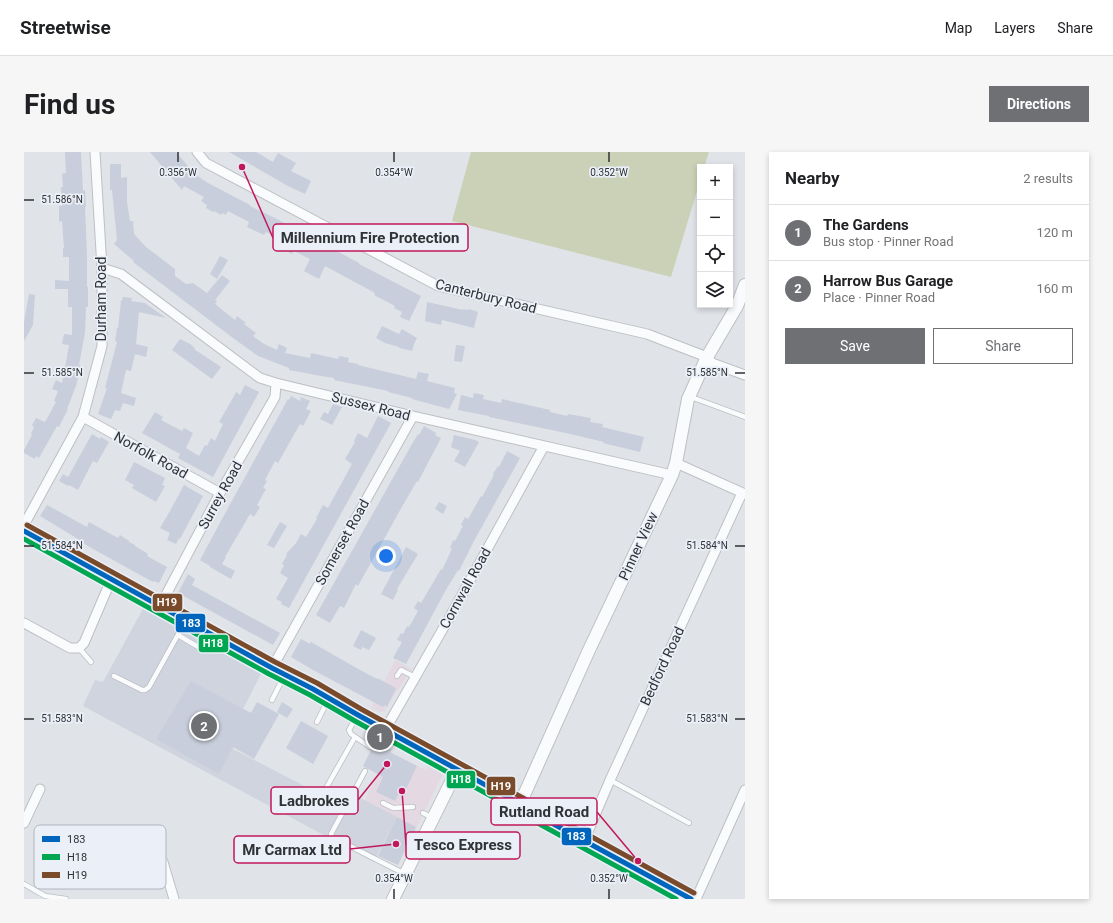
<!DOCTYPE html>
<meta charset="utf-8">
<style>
:root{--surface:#fff;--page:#f6f6f6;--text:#202124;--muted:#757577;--line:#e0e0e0;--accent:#6e7074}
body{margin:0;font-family:Roboto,sans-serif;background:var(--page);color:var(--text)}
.controls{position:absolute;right:12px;top:12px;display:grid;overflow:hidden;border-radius:0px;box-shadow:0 2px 6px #0003}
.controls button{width:36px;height:36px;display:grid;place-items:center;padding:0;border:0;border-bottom:1px solid var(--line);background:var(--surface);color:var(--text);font:20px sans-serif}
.you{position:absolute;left:362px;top:404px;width:14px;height:14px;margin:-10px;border:3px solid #fff;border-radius:50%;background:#1a73e8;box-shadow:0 0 0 6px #1a73e833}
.badge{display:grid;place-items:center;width:26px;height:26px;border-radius:50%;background:var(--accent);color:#fff;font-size:13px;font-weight:700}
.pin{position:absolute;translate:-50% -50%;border:2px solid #fff;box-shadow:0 1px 4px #0006}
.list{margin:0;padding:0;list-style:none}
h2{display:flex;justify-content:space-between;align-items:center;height:52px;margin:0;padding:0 16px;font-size:17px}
h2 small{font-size:13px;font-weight:400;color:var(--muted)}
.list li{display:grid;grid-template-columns:26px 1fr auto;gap:12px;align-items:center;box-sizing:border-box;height:56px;padding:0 16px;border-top:1px solid var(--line)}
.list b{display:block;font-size:15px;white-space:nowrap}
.list p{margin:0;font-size:13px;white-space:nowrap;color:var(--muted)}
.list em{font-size:13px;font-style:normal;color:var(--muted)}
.actions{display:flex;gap:8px;padding:12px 16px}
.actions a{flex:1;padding:9px 0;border:1px solid var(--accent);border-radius:0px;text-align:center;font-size:14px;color:var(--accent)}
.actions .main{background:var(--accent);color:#fff}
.icon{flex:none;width:22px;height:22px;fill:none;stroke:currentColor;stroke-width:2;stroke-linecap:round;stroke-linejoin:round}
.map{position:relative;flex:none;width:721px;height:747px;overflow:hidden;border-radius:0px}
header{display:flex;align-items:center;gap:24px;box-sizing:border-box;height:56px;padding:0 20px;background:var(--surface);border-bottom:1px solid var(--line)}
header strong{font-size:19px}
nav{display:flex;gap:22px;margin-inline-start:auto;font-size:14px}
.intro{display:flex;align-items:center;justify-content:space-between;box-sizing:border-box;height:96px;padding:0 24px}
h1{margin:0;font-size:28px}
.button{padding:10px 18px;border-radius:0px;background:var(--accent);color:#fff;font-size:14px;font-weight:700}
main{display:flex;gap:24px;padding:0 24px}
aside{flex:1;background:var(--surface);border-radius:0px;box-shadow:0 2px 6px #0003}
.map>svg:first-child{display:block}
</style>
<header>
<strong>Streetwise</strong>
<nav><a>Map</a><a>Layers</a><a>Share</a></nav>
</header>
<div class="intro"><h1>Find us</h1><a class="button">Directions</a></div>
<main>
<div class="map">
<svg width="721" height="747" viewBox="0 0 721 747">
<rect width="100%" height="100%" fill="#e0e3e8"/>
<path fill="#e4d9e2" d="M371 508 388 517 360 559 356 560 347 556Z
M371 603 402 618 404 614 419 622 374 713 354 704 373 665 340 649 354 622 355 621 360 624Z"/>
<path fill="#cfd4df" d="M120 455 238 520 219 557 227 561 209 597 317 653 325 640 373 665 350 710 59 554 71 528 79 530Z"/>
<path fill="#cbd1b7" d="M447 0H685L680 15H676V29L647 125 428 69Z"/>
<path fill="#c8cedb" d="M41 0H57L59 39 61 38 62 55H61L63 104V135H64V155H62L61 181 55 213 57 214 52 234 43 257H44L35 275 33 274 15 306 12 304 11 307 0 301V298L8 283 7 282 10 275 8 273 12 266 21 270 32 250 30 249 34 239 28 237 32 228 38 231 43 205V204L45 193 38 192 40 182 48 183V155H44V137H31V128L45 129V105H39V96H40L38 69 35 70V54H38L37 35H39L38 22 42 21Z
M126 0H152L163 13 170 20 169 21 184 31 226 53V54L251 66 335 111V112L397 144 385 169 376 165 378 160 370 156 371 154 350 143 351 141 301 114 295 127 280 119 286 107 270 99 268 102 253 94 257 87 242 80 240 83 223 75 225 70 204 59 202 63 198 61 197 63 190 59 189 60 182 56 183 53 177 49 180 45 160 34 158 38Z
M205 0H232L249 10 254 1 272 11 267 19 287 29 281 42 264 34Z
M86 12H97V26L103 25V50L106 69H109L110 82 122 95 151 117V124L162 132 169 131 183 141 198 123 206 129 191 148 193 149 191 152 211 168 213 164 222 171 220 172 232 181 229 184 240 192 253 198 255 192 263 196 261 201 286 206 287 201 314 207 315 204 325 206 324 210 334 212V213L392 227 394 220 405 222 403 229 431 236 430 241 433 242 425 257 388 247V246L364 240V239L310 228V226L297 224 265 218V216L234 204 209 186 109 110 110 109 90 92 93 88 88 38H86Z
M196 104 204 108 193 127 186 122Z
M5 142 11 143 9 173 0 189V170Z
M99 145 108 146 107 149 121 151 142 166 115 160 112 192 124 195 122 205 111 202 107 219 102 218 97 241 112 246 110 254 99 251 96 259 91 258 87 267 74 262 83 236H81L93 190 91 189 92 183 93 176H94L97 149 98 148Z
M403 150 439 158V157L445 158V157L454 160 450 176 418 168 417 173 401 169Z
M358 174 375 182 378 177 393 186 390 192 388 199 375 196V195L361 191 352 186Z
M156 187 166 192 171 196 170 197 197 215 188 227 148 198Z
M432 193 441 194 438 210 430 209Z
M221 233 235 240 189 325 154 306 156 302 118 281 131 260 139 265 137 268 158 279 160 276 169 281 162 296 175 304 181 293 183 294 187 286 191 289 199 272 195 270 210 244 212 240 216 243Z
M450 241 460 243 459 247 477 251 478 247 526 258V260L543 264 544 262 567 266 566 270 579 272 578 275 620 285 616 300 579 291 580 290 542 281 465 265V264L434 258 437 243 449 246Z
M267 244 276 249 277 245 286 249 282 257 287 259 279 274 276 272 254 311 251 309 241 328 243 329 239 336 242 337 233 353 236 355 230 365 226 362 201 405H202L198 412 211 419 207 427 186 415V414L176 408 204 356 264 247 265 248Z
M309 252 318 255 308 273 296 267 300 260 304 262Z
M354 264 367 271 265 456 257 452 258 450 252 447 264 426 256 421 260 413 258 412 263 403 262 402 272 391 277 382 282 385 293 367 292 366 299 353 304 356 328 312 321 307 331 290 330 289 334 281 343 286Z
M400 274 412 281 411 283 417 286 394 330 393 329 379 353 334 434 332 432 320 456 316 454 306 471 292 463 388 292 394 282 395 283Z
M68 282 76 287 77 285 85 290 73 311 69 309 54 338 45 333 44 334 35 329 39 322 44 325Z
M430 283 451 288 455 290 441 315 430 309 436 299 427 295Z
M483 299 496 306 450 389 435 419 434 418 423 436 382 512 369 506 378 490 373 488 377 481 379 482 383 474 385 475 389 468 394 459 390 456 394 449 397 451 417 417 418 418 428 397 426 396 429 388 431 389 439 374 437 373 441 365 444 367 457 344 458 345 470 323 469 322 474 314 475 315Z
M110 310 141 326 138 333 141 334 132 350 108 336 110 333 101 328Z
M160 333 179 344 156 387 155 386 152 392 143 388 146 381 136 376 146 359Z
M415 350 423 354 419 362 411 357Z
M23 353 63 375 65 370 94 386 96 383 105 389V390L111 393V394L124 402 123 404 143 415 135 431 130 429 129 430 69 397 59 391V390L16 364Z
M256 370 263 374 250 396 243 393Z
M382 395 394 402 373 437 374 438 369 448 357 442Z
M164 422 171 427 168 433 256 481 249 493 154 441Z
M337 478 352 486 345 498 338 495 337 498 329 494Z
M277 487 286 492 287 490 336 518 353 527V526L372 536 363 555 361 553 359 555 289 518 267 505Z
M167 529 227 561 233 550 255 562 230 607 209 595 195 622 132 587Z
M258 550 269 557 263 566 253 560Z
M277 569 304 584 289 612 262 596Z
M352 589 368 598 366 600 393 614 382 637 378 635 371 649 352 640 359 625 339 614 347 598 349 597Z
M373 665 392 675 374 713 354 704Z"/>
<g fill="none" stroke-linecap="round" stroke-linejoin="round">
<g stroke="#bdbfc3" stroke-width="6">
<path id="lane" d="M667 245 721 265
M154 483 181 499
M55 496 67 510
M90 524 118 538H121L125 535 161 470
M373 524 377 518 391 525
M248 548 260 524
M333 564 325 578 327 582 346 595
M293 570 304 548
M341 619 307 682 308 685 381 722
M586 628 665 671
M359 651 369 656 389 655
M293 652 331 585
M399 661 409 666
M0 732 21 744 42 747"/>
</g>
<g stroke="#bdbfc3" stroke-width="11">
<path id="street" d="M173 0 182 11 414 134 623 182 683 205 688 211 721 223
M78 116 97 122 236 226 252 231 389 264 648 323
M59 265 196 341
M652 311 721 342
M0 373 59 265 78 194V116L71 0
M136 454 196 341 251 245 252 231
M0 471 46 496H55L60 491 87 428
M248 516 389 264
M361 578 428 461 520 294
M0 671 16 637
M560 689 586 628 718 341
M71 696 132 702 139 710 150 747
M672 747 721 638"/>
</g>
<g stroke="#bdbfc3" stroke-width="14">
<path id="secondary" d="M496 652 565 498 648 323 652 311 664 247 683 205 713 154 721 133
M369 747 433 618"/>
</g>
<g stroke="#bdbfc3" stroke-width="16">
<path id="primary" d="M0 379 248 516 289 537 334 563 496 652 513 663 667 747"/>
</g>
<use href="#lane" stroke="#fafbfc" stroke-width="4.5"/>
<use href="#street" stroke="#fafbfc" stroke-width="9"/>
<use href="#secondary" stroke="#fafbfc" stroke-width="12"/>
<use href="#primary" stroke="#fafbfc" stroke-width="14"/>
<g stroke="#eaeff8" stroke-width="8">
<path id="bus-1" d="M0 379 248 516 289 537 334 563 496 652 513 663 667 747"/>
</g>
<g stroke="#eaeff8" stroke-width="8">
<path id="bus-2" d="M0 387 245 522 286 543 331 569 492 658 510 669 652 747"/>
</g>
<g stroke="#eaeff8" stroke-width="8">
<path id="bus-3" d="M3 373 251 510 293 531 337 557 499 646 517 657 670 741"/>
</g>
<use href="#bus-1" stroke="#0065bd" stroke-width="5"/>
<use href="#bus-2" stroke="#00a651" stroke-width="5"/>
<use href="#bus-3" stroke="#7a4b2a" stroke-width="5"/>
</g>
<path fill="none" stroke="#303235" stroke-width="1.5" d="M154 0V10M370 0V10M585 0V10M0 48H10M0 221H10M711 221H721M0 394H10M711 394H721M0 567H10M711 567H721M370 737V747M585 737V747"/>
<g text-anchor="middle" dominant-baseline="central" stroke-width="3.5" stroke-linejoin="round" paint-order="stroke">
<g font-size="14" fill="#303235" stroke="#eaeff8">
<text transform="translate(462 144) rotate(14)">Canterbury Road</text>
<text transform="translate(77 147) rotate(-90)">Durham Road</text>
<text transform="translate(347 254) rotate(14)">Sussex Road</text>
<text transform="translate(127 303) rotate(29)">Norfolk Road</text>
<text transform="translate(196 343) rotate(-61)">Surrey Road</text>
<text transform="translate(318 390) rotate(-61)">Somerset Road</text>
<text transform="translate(614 394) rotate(-65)">Pinner View</text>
<text transform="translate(441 436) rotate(-61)">Cornwall Road</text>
<text transform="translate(638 514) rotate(-65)">Bedford Road</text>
</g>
</g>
<rect x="10" y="673" width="132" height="64" rx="6" fill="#eaeff8" stroke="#b2b6be" stroke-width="1"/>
<rect x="18" y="684" width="18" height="6" fill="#0065bd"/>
<rect x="18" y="702" width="18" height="6" fill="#00a651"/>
<rect x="18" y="720" width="18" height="6" fill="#7a4b2a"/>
<g font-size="11" fill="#303235">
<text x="43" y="691">183</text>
<text x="43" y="709">H18</text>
<text x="43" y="727">H19</text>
</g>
<g font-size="10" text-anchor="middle" fill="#303235" stroke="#eaeff8" stroke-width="3.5" stroke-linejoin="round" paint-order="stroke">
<text x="154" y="24">0.356°W</text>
<text x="370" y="24">0.354°W</text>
<text x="585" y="24">0.352°W</text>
<text x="38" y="51">51.586°N</text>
<text x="38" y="224">51.585°N</text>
<text x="683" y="224">51.585°N</text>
<text x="38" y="397">51.584°N</text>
<text x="683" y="397">51.584°N</text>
<text x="38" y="570">51.583°N</text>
<text x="683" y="570">51.583°N</text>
<text x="370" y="730">0.354°W</text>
<text x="585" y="730">0.352°W</text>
</g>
<path fill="none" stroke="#c2185b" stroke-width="1.5" d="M218 15L249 86M363 612L334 648M614 709L573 660M378 639L382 693M372 692L326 697"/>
<g fill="#c2185b" stroke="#eaeff8" stroke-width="1.5">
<circle cx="218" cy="15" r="4"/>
<circle cx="363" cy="612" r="4"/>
<circle cx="614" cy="709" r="4"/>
<circle cx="378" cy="639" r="4"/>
<circle cx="372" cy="692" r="4"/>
</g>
<g fill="#eaeff8" stroke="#c2185b" stroke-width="1.5">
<rect x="249" y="72" width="195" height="27" rx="4"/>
<rect x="247" y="635" width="87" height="27" rx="4"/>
<rect x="467" y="646" width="106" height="27" rx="4"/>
<rect x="382" y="680" width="114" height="27" rx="4"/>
<rect x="210" y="684" width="116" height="27" rx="4"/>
</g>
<g font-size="15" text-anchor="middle" font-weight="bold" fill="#303235">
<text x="346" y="91">Millennium Fire Protection</text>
<text x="290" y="654">Ladbrokes</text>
<text x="520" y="665">Rutland Road</text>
<text x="439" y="698">Tesco Express</text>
<text x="268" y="703">Mr Carmax Ltd</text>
</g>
<g stroke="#eaeff8" stroke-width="1.5">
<rect x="128" y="441" width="31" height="19" rx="4" fill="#7a4b2a"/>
<rect x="151" y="461" width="31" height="20" rx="4" fill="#0065bd"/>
<rect x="174" y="482" width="31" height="19" rx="4" fill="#00a651"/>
<rect x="422" y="618" width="30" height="19" rx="4" fill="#00a651"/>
<rect x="462" y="624" width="30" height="20" rx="4" fill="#7a4b2a"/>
<rect x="537" y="675" width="31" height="19" rx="4" fill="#0065bd"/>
</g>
<g font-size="11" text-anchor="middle" font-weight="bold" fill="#fff">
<text x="143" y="454">H19</text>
<text x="167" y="475">183</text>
<text x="189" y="495">H18</text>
<text x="437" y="631">H18</text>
<text x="477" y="638">H19</text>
<text x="552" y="688">183</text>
</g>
</svg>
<div class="controls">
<button>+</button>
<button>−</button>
<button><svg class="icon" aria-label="locate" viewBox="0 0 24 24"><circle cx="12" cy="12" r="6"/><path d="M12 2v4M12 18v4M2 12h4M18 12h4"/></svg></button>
<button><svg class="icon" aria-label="layers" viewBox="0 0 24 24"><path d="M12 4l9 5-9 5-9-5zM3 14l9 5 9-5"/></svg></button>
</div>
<div class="you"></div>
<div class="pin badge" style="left:356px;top:585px">1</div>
<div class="pin badge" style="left:180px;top:574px">2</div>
</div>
<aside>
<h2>Nearby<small>2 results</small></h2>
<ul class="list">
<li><span class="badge">1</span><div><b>The Gardens</b><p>Bus stop · Pinner Road</p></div><em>120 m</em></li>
<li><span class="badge">2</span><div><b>Harrow Bus Garage</b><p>Place · Pinner Road</p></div><em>160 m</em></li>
</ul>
<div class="actions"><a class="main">Save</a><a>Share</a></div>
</aside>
</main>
